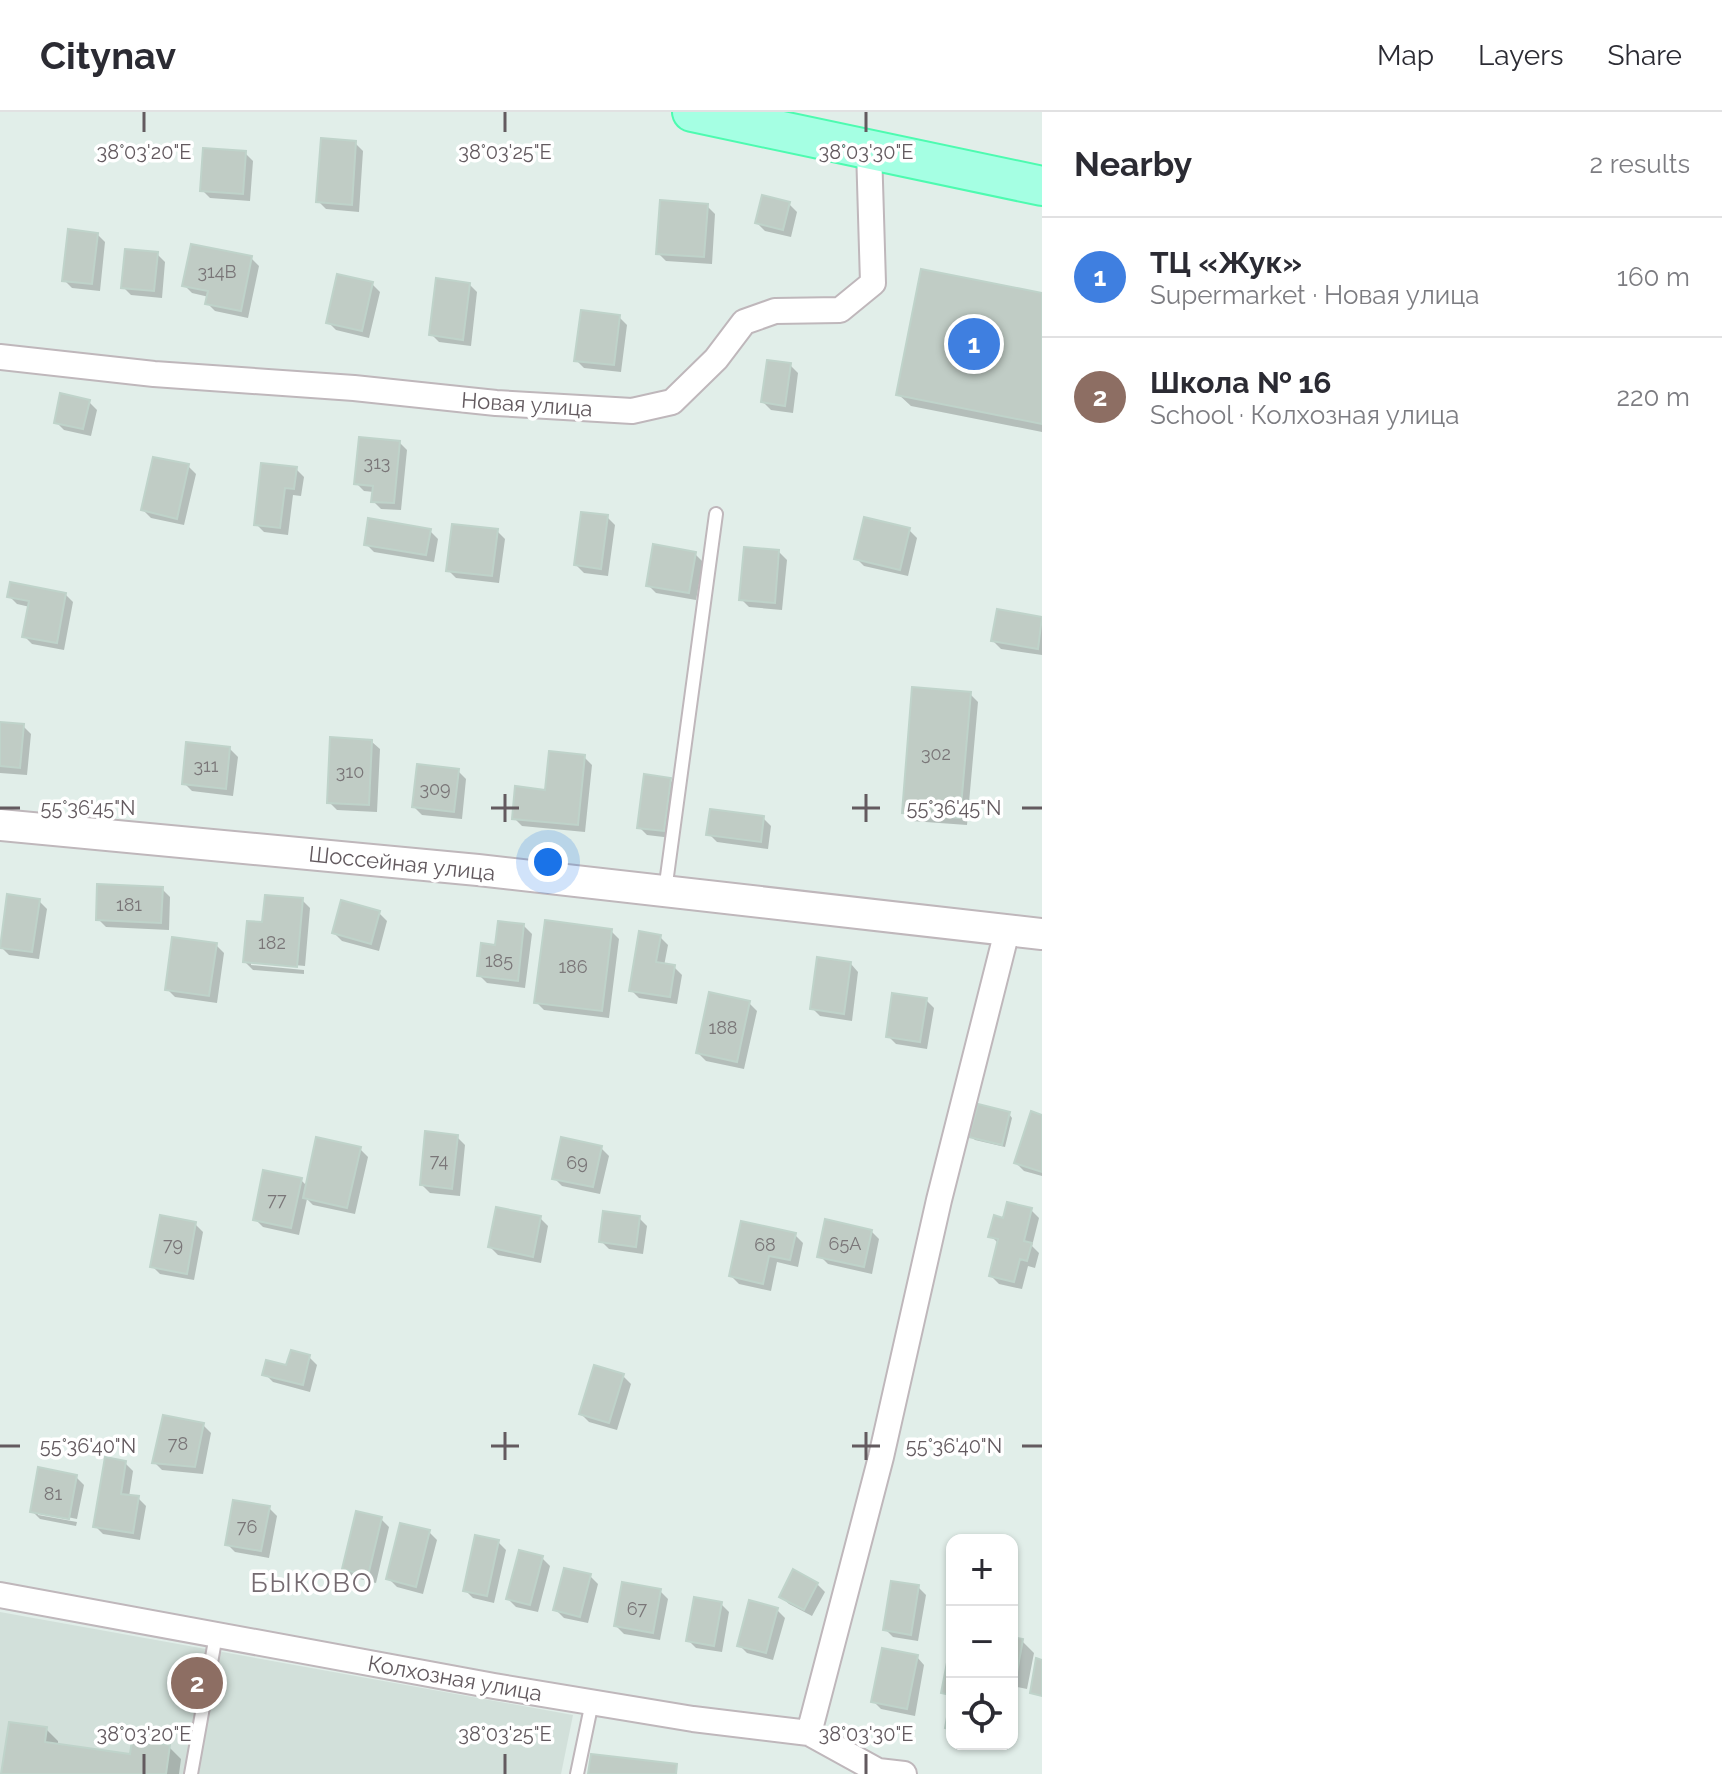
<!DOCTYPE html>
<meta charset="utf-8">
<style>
:root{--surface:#fff;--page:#f7f7f7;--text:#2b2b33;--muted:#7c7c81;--line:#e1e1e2;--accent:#db2777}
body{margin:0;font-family:Raleway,sans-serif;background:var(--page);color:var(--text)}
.controls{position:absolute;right:24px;bottom:24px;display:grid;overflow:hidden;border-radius:16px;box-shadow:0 2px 6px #0004}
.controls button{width:72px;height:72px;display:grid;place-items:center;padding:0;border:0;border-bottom:2px solid var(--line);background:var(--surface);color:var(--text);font:40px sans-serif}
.you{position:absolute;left:548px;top:750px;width:28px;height:28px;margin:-20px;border:6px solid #fff;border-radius:50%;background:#1a73e8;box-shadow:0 0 0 12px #1a73e833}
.badge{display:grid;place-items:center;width:52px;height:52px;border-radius:50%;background:var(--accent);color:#fff;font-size:26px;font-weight:700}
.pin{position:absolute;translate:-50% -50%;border:4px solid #fff;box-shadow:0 2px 8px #0006}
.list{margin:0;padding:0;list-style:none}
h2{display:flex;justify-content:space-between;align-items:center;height:104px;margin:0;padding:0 32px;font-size:34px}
h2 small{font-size:26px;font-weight:400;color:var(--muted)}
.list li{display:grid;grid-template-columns:52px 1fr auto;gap:24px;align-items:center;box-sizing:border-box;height:120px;padding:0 32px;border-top:2px solid var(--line)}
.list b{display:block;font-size:30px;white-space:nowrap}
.list p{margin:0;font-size:26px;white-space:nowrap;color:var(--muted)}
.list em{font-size:26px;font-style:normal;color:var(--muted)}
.icon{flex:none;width:44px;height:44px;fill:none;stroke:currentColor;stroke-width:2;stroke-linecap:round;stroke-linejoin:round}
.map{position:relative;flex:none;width:1042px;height:1662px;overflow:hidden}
header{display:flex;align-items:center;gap:48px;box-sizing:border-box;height:112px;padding:0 40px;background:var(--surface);border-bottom:2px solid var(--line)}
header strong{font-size:38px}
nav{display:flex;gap:44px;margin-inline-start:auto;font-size:28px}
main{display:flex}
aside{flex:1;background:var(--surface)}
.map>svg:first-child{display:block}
</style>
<header>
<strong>Citynav</strong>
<nav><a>Map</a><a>Layers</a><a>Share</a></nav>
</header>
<main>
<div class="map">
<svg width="1042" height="1662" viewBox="0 0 1042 1662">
<rect width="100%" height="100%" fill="#e1eee9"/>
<path fill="#d2e0da" d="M0 1500 573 1603 561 1662H0Z"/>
<path fill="#0003" d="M355 31 363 39 359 100 326 97 318 89Z
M245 41 253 49 250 89 210 86 202 78Z
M789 92 797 100 791 125 765 119 757 111Z
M707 94 715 102 712 152 666 149 658 141Z
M97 122 105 130 100 179 72 176 64 168Z
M157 142 165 150 162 186 131 183 123 175Z
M251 146 259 154 248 206 215 199 207 191 209 185 192 181 184 173Z
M372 172 380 180 369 226 336 218 328 210Z
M469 172 477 180 471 234 439 230 431 222Z
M1042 183V320L911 294 898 282Z
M619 205 627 213 621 260 584 256 576 248Z
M790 253 798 261 793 301 771 298 763 290Z
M89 290 97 298 91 324 64 318 56 310Z
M399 330 407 338 401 398 381 397 373 389 374 380 364 379 356 371Z
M188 354 196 362 184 413 151 406 143 398Z
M296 357 304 365 301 384 293 383 288 423 264 420 256 412Z
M607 405 615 413 608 464 584 461 576 453Z
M909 418 917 426 908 464 864 454 856 446Z
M430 419 438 427 434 450 374 440 366 432Z
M497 419 505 427 499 471 456 466 448 458Z
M779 440 787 448 782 498 749 495 741 487Z
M695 442 703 450 696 488 656 481 648 473Z
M65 482 73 490 64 538 32 532 24 524 30 495 17 492 9 484Z
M998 499 1042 507V543L1001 537 993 529Z
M970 582 978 590 967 713 912 709 904 701Z
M0 612 23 614 31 622 27 663 0 661Z
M372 630 380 637 377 700 337 698 329 690Z
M230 637 238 645 233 684 192 679 184 671Z
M584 645 592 653 585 720 522 714 514 706Z
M458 659 466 667 462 707 422 703 414 695Z
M670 668 678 676 672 726 647 723 639 715Z
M763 706 771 714 768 737 717 730 709 722Z
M162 777 170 785 169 818 106 815 98 807Z
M302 788 310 796 305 854 251 849V853L304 858V862L253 858 245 850 264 812Z
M39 789 47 797 39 847 9 843 1 835Z
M379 801 387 809 379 839 342 829 334 821Z
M524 814 532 822 525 876 487 871 479 863 497 835Z
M611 819 619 827 609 906 544 898 536 890Z
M660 825 668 833 664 854 674 855 682 863 677 892 639 886 631 878Z
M216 833 224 841 217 891 175 885 167 877Z
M851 852 858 860 852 909 820 904 812 896Z
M926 888 934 896 927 937 896 932 888 924Z
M749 891 757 899 744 957 706 949 698 941Z
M1009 1002 1012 1006 1005 1035 975 1028 971 1024Z
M1042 1005V1064L1024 1059 1016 1051Z
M457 1025 465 1033 460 1084 430 1081 422 1073Z
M601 1036 609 1044 600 1082 562 1074 554 1066Z
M360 1037 368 1045 355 1102 313 1093 307 1087 299 1123 263 1115 255 1107 301 1068 308 1075Z
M1031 1098 1039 1106 1032 1134 1039 1141 1035 1156 1028 1154 1022 1177 999 1172 991 1164 999 1132 991 1124Z
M540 1106 548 1114 541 1151 498 1143 490 1135Z
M639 1106 647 1114 643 1142 609 1137 601 1129Z
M195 1112 203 1120 194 1168 160 1162 152 1154Z
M871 1119 879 1127 872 1162 828 1152 820 1144Z
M795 1123 803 1131 798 1155 777 1150 771 1179 739 1172 731 1164Z
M309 1245 317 1253 310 1280 273 1270 265 1262 288 1256Z
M623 1264 631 1272 617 1318 589 1310 581 1302Z
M203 1313 211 1321 203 1362 162 1358 154 1350Z
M125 1351 133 1359 129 1385 138 1386 146 1394 140 1428 103 1422 95 1414Z
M76 1365 84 1373 77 1407 38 1399V1403L77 1410 76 1414 40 1407 32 1399Z
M269 1396 277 1404 269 1446 235 1440 227 1432Z
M381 1407 389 1415 376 1471 352 1465 344 1457Z
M429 1420 437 1428 423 1482 397 1475 389 1467Z
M498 1430 506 1438 494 1491 473 1486 465 1478Z
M542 1446 550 1454 538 1500 516 1495 508 1487Z
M590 1464 598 1472 588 1511 564 1506 556 1498Z
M817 1472 825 1480 812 1504 789 1492 781 1485Z
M918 1475 926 1483 918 1529 893 1525 885 1517Z
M660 1479 668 1487 660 1528 624 1522 616 1514Z
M721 1492 729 1500 722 1540 696 1536 688 1528Z
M777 1498 785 1506 773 1548 747 1541 739 1533Z
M1012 1527 1022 1529 1034 1541 1027 1577 1012 1574Z
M917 1545 924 1553 915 1604 881 1597 873 1589Z
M46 1617 58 1629V1634L132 1644 169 1635 181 1647 179 1662H3Z"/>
<path fill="#c0ccc5" stroke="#bfd3ca" stroke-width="2" d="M321 26 356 29 352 93 316 90Z
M203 36 246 39 243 82 200 79Z
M762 83 790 90 783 118 755 111Z
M660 88 708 92 704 145 656 142Z
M68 117 98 121 92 172 62 169Z
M191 132 252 144 241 199 205 192 208 179 182 174Z
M125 137 158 140 154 179 121 176Z
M921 157 1042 181V312L896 283Z
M337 162 373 170 362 219 326 211Z
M436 166 470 171 463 228 429 223Z
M581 198 620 203 614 253 574 249Z
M767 248 791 251 785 294 761 290Z
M60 281 90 288 83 317 54 311Z
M359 325 400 329 394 391 371 390 373 374 354 372Z
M153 345 189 352 177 407 141 398Z
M261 351 297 355 294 377 285 376 280 416 254 413Z
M581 400 608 403 601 457 574 453Z
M864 405 910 416 900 458 854 447Z
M368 406 431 417 426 443 364 433Z
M452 412 498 417 492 464 446 459Z
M653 432 696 440 689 481 646 474Z
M744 435 779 438 775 491 739 488Z
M10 470 66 481 57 531 22 525 29 489 7 485Z
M997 497 1042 505 1038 537 991 529Z
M912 575 971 580 960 706 902 701Z
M0 610 24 612 20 656 0 654Z
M330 625 372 628 369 693 327 691Z
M186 630 230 635 226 677 182 672Z
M549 639 585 643 578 713 512 707 515 674 545 678Z
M417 652 459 657 454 700 412 695Z
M644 662 671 666 664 719 637 716Z
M710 697 764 704 761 730 706 723Z
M97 772 163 775 161 811 96 808Z
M7 782 40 787 32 840 0 836Z
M265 783 303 786 297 855 243 850 247 809 262 810Z
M341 788 380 799 371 832 332 821Z
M545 808 612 817 602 899 534 891Z
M498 809 524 812 518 869 477 864 481 831 495 833Z
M639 819 661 823 656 850 675 853 670 885 629 879Z
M172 825 217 831 209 884 165 878Z
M817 845 851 850 844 902 810 897Z
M709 880 750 889 737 950 696 941Z
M892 881 927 886 920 930 886 925Z
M978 992 1010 1000 1002 1033 969 1025Z
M1031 999 1042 1003V1060L1014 1051Z
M425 1019 458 1023 452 1077 420 1073Z
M316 1025 361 1035 347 1096 303 1086Z
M561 1025 602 1034 593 1075 552 1067Z
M263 1058 302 1066 291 1116 253 1108Z
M1007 1090 1032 1096 1024 1129 1032 1131 1027 1149 1020 1147 1014 1170 989 1164 998 1127 988 1125 994 1103 1003 1106Z
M496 1095 541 1104 533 1145 488 1135Z
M603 1099 640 1104 636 1135 599 1130Z
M160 1103 196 1110 187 1162 150 1155Z
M825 1107 872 1118 864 1155 817 1145Z
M741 1109 796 1121 790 1148 769 1144 763 1172 729 1164Z
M291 1238 310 1243 303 1273 262 1263 266 1248 286 1253Z
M594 1253 624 1262 609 1311 579 1302Z
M163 1303 204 1311 195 1355 152 1351Z
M105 1345 126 1349 121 1382 139 1384 133 1421 93 1415Z
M38 1355 77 1363 69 1407 30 1400Z
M233 1388 270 1394 261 1439 225 1433Z
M356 1399 382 1405 368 1464 342 1457Z
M400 1411 430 1418 416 1475 386 1467Z
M475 1423 499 1428 487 1484 463 1479Z
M519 1438 543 1444 530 1493 506 1487Z
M564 1456 591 1462 580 1505 553 1498Z
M793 1457 818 1471 804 1498 779 1485Z
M891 1469 919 1473 911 1523 883 1518Z
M622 1470 661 1477 653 1521 614 1514Z
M694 1485 722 1490 714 1534 686 1529Z
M749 1488 778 1496 766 1541 737 1534Z
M952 1525V1618L945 1616 951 1583 941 1581Z
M1012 1525 1023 1527 1016 1566 1012 1565Z
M882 1536 918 1543 907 1597 871 1590Z
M1036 1546 1042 1548V1584L1030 1581Z
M9 1610 47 1615 45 1630 130 1642 132 1628 170 1633 166 1662H1Z
M591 1642 677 1652 676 1662H588Z"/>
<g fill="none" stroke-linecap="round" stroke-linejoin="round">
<g stroke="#bfb7bb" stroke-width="16">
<path id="service" d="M665 779 716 402
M191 1662 216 1523
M577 1662 592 1590"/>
</g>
<g stroke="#bfb7bb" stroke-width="28">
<path id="minor" d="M0 245 154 262 354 276 496 291 632 299 672 290 716 247 744 210 775 199 840 198 873 171 869 37
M0 1483 494 1574 693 1607 809 1621 878 1659 904 1662
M809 1621 881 1345 939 1088 1007 819"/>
</g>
<g stroke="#bfb7bb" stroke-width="34">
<path id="tertiary" d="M0 713 478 758 1042 822"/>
</g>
<g stroke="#4dfbb0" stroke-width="42">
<path id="primary" d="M692 0 1042 74"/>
</g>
<use href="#service" stroke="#fff" stroke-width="12"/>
<use href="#minor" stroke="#fff" stroke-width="24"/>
<use href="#tertiary" stroke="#fff" stroke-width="30"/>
<use href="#primary" stroke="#a5ffe3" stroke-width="38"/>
</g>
<path fill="none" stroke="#635a5f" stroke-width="3" d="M144 0V20M505 0V20M866 0V20M505 682V710M866 682V710M0 696H20M491 696H519M852 696H880M1022 696H1042M505 1320V1348M866 1320V1348M0 1334H20M491 1334H519M852 1334H880M1022 1334H1042M144 1642V1662M505 1642V1662M866 1642V1662"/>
<g text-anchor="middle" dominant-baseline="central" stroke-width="7" stroke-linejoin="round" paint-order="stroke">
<g font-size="18" fill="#7a7678">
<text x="217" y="159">314В</text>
<text x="377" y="350">313</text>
<text x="936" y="641">302</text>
<text x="206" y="653">311</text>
<text x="350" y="659">310</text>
<text x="435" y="676">309</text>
<text x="129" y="792">181</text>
<text x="272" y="830">182</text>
<text x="499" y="848">185</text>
<text x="573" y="854">186</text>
<text x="723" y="915">188</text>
<text x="439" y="1048">74</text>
<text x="577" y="1050">69</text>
<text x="277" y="1087">77</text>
<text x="845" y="1131">65А</text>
<text x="173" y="1132">79</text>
<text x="765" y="1132">68</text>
<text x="178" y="1331">78</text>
<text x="53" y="1381">81</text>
<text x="247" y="1414">76</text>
<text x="637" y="1496">67</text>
</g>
<g font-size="22" fill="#635a5f" stroke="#fff">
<text transform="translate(527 292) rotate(4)">Новая улица</text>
<text transform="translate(402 751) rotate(6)">Шоссейная улица</text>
<text transform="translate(455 1566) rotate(10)">Колхозная улица</text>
</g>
<g font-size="26" letter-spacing="2" fill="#756b71" stroke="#fff">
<text x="312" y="1471">БЫКОВО</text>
</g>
</g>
<g font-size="20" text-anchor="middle" fill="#635a5f" stroke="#fff" stroke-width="7" stroke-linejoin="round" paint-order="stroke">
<text x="144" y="47">38°03'20"E</text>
<text x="505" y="47">38°03'25"E</text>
<text x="866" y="47">38°03'30"E</text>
<text x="88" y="703">55°36'45"N</text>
<text x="954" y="703">55°36'45"N</text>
<text x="88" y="1341">55°36'40"N</text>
<text x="954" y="1341">55°36'40"N</text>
<text x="144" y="1629">38°03'20"E</text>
<text x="505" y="1629">38°03'25"E</text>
<text x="866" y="1629">38°03'30"E</text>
</g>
</svg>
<div class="controls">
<button>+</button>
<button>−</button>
<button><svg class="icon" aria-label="locate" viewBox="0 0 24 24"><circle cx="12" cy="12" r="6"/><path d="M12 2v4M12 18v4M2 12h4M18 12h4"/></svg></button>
</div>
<div class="you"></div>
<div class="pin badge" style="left:974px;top:232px;background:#3f7fe0">1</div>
<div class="pin badge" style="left:197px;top:1571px;background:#8d6e63">2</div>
</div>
<aside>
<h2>Nearby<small>2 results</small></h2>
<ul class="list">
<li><span class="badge" style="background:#3f7fe0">1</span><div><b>ТЦ «Жук»</b><p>Supermarket · Новая улица</p></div><em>160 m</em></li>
<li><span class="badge" style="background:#8d6e63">2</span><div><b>Школа № 16</b><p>School · Колхозная улица</p></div><em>220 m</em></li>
</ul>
</aside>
</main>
